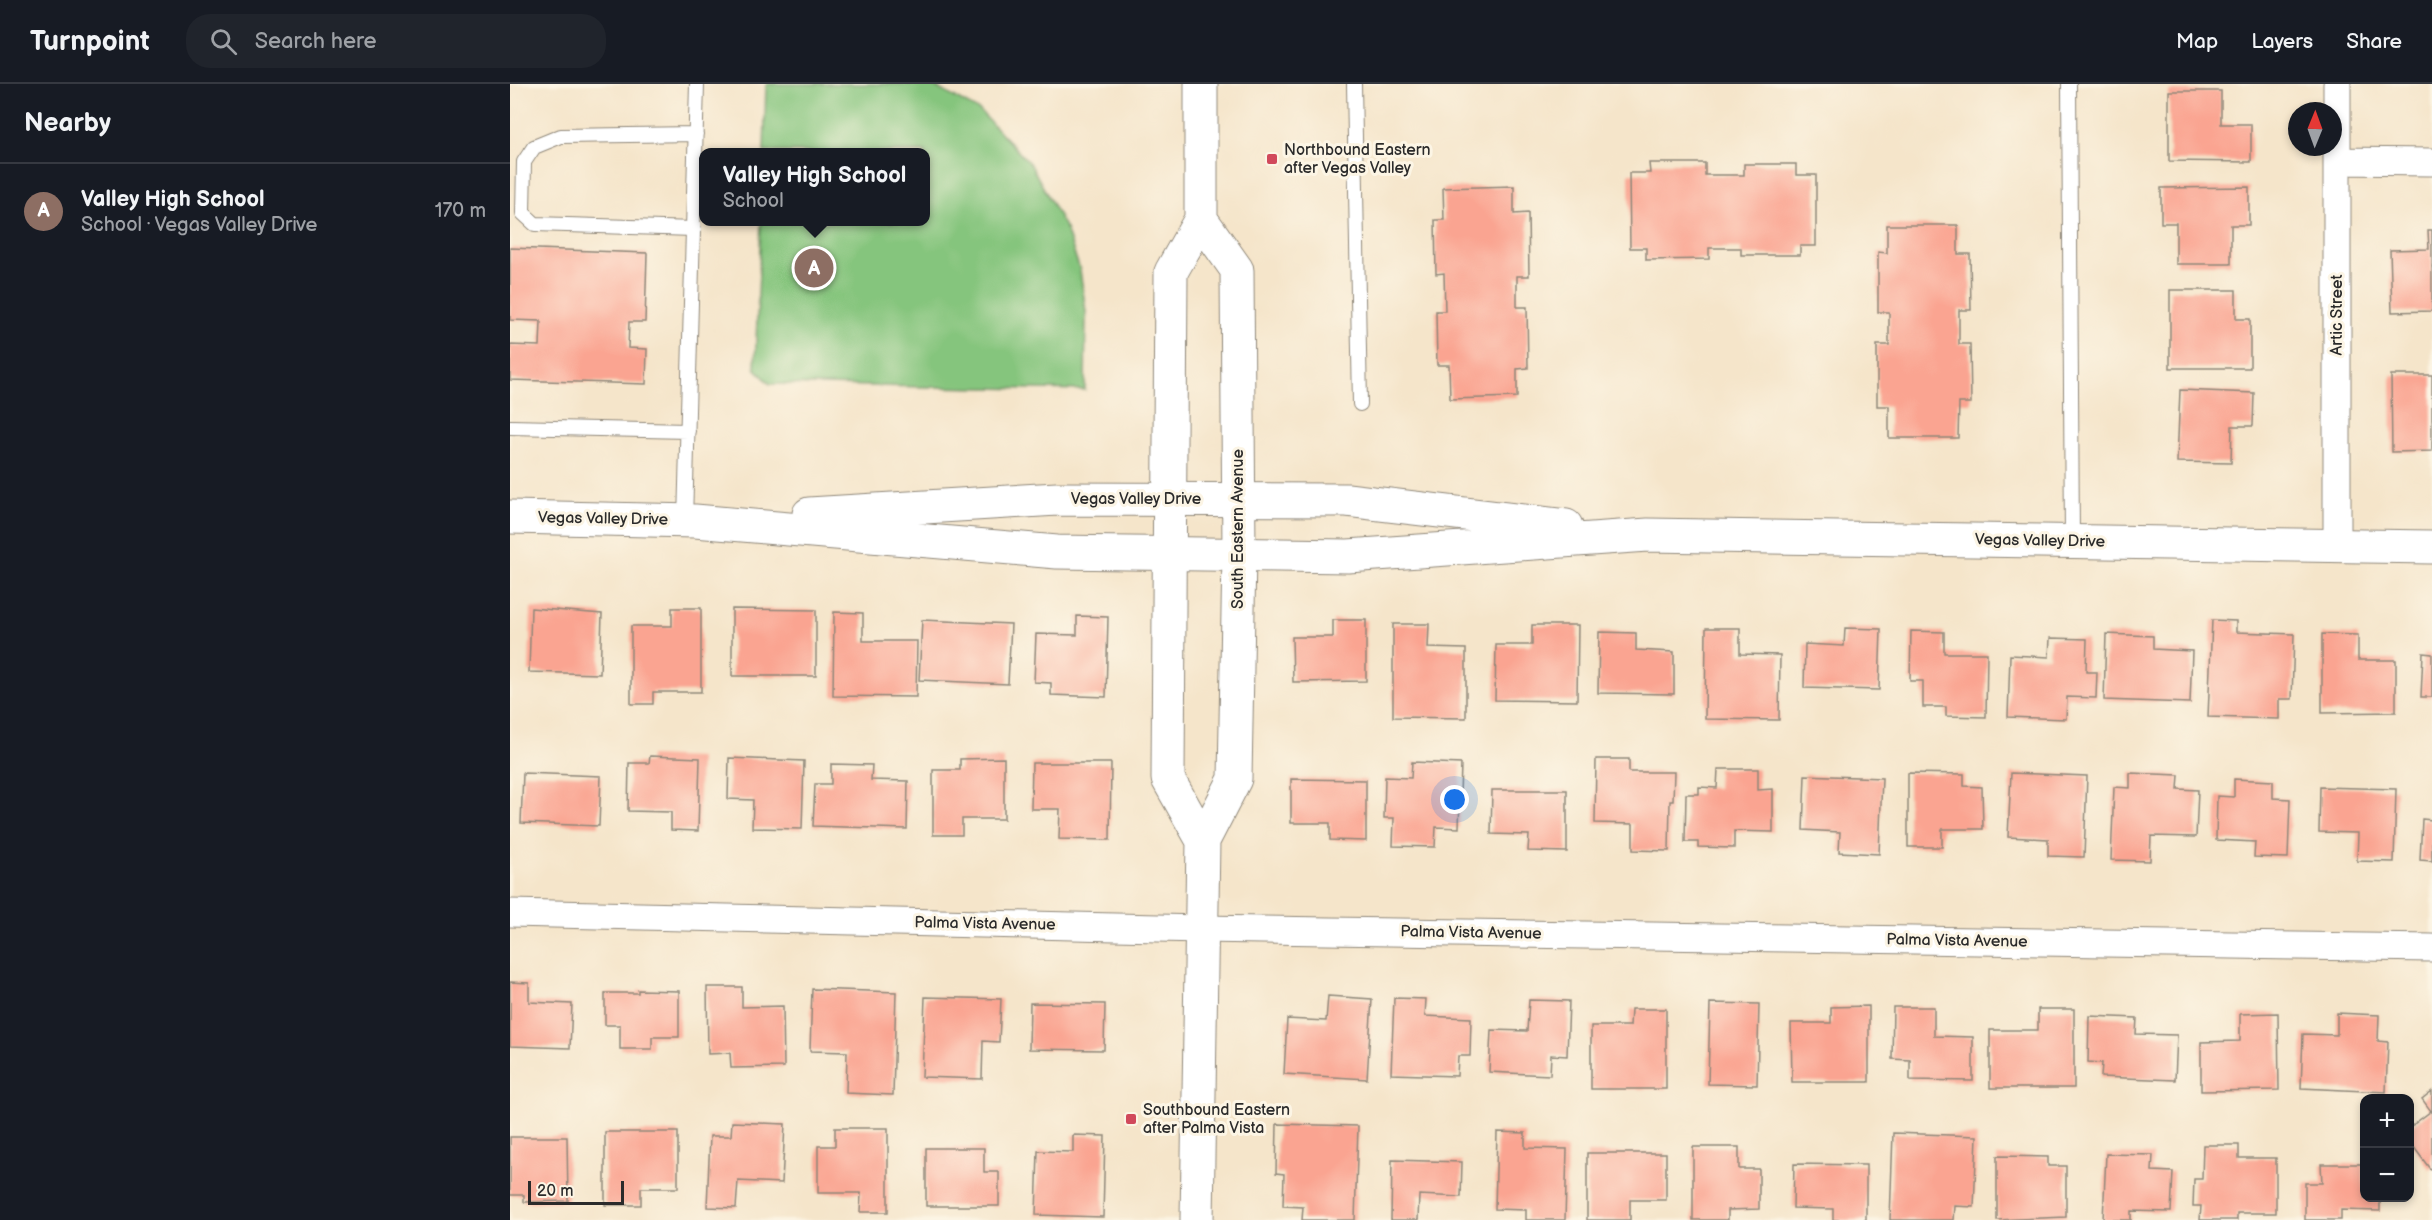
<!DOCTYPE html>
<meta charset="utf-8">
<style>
:root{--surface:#171b24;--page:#20242c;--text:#f1f3f6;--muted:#9ea1a6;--line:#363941;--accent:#1a73e8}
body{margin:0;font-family:"Balsamiq Sans",sans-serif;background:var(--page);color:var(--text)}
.controls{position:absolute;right:18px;bottom:18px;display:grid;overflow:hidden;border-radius:12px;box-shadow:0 3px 9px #0003}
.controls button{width:54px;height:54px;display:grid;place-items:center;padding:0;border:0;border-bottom:2px solid var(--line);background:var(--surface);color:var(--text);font:30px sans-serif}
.compass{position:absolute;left:1778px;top:18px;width:54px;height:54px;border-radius:50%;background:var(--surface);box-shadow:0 3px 9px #0003;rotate:1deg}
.scale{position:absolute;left:18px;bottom:15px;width:96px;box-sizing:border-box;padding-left:6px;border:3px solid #2b2b2b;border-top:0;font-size:16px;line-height:21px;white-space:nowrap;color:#2b2b2b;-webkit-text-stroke:4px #fcf5e5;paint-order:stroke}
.you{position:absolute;left:945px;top:716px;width:21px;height:21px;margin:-15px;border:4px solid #fff;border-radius:50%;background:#1a73e8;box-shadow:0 0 0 9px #1a73e833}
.badge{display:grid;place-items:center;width:39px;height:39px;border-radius:50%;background:var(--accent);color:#fff;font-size:20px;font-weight:700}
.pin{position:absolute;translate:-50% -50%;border:3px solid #fff;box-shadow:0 2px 6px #0006}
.popup{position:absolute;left:189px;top:64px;width:231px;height:78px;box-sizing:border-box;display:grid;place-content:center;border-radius:12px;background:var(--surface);filter:drop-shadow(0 2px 4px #0005);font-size:20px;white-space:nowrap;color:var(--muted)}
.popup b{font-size:22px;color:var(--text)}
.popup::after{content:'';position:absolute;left:50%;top:100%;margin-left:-12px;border:12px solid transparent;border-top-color:var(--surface)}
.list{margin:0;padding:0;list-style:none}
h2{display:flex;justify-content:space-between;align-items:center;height:78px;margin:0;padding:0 24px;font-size:26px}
h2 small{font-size:20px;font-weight:400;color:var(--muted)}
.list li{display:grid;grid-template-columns:39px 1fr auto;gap:18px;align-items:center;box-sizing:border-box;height:96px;padding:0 24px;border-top:2px solid var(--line)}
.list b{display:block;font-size:22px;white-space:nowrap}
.list p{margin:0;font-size:20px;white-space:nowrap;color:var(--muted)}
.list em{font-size:20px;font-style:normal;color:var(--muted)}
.icon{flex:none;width:33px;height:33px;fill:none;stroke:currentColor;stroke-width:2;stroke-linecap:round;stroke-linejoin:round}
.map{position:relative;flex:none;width:1922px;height:1136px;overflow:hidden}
header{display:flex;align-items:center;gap:36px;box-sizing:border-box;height:84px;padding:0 30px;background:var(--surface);border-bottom:2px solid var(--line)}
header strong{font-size:28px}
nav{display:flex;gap:33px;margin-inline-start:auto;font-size:21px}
.search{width:420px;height:54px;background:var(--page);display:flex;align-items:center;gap:15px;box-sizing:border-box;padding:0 21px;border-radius:24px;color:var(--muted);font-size:22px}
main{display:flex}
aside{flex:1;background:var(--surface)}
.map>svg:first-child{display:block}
</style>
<header>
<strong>Turnpoint</strong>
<div class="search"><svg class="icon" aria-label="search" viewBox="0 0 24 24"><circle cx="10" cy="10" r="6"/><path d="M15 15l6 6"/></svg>Search here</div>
<nav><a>Map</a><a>Layers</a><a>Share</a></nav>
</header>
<main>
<aside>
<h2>Nearby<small></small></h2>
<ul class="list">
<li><span class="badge" style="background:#8d6e63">A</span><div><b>Valley High School</b><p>School · Vegas Valley Drive</p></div><em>170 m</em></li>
</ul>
</aside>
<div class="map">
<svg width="1922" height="1136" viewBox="0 0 1922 1136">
<rect width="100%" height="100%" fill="#fcf5e5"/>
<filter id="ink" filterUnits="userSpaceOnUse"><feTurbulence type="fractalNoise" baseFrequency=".0167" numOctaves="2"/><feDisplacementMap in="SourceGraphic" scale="12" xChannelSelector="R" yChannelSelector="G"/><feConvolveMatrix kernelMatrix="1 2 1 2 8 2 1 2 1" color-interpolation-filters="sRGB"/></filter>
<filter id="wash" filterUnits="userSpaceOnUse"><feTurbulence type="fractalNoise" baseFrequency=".008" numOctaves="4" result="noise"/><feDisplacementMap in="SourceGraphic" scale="24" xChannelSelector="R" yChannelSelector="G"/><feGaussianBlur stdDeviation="1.35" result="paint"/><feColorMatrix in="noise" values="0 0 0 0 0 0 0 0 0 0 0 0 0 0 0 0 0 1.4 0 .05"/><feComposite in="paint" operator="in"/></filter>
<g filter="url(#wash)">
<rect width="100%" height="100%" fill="#f5e5ca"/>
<path fill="#85c57d" stroke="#587854" stroke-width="1.5" d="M256 0H420L470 27 521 81 556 145 570 186 576 228 575 306 260 300 245 284 251 138H415V68H254Z"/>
<g id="blocks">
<path fill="#faa491" d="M1659 7H1711V40H1741V78L1659 77Z
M1139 79H1195V91H1234V80H1286V91H1306V162H1290V171H1231V164H1199V175L1136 176V164H1120L1119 89H1140Z
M1004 102V130L1018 129 1019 192H1007V223H1017L1018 284 1007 285V313L940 315 939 281H927L926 227H935L934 189 926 190 925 136H934L933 104Z
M1739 103V141H1721V180H1666V139H1651V104Z
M1377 141H1448V170H1460L1461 226H1449V260H1460L1461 319H1449L1448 354H1379V322H1367V261H1379V228H1368V168L1377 169Z
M1918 146H1922V227L1882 228 1880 166 1919 165Z
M0 164 137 169 135 238H119L118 264 137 265 136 300 0 296V261L30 262 31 237 0 236Z
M1660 206H1726V235H1740V284H1660Z
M1881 291H1922V367L1882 368Z
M1670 306 1744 309 1743 342H1722L1721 379 1667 378Z
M21 524 92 530 90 590 19 588Z
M162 524H191V608H143V620H121V542H162Z
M222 525 306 526V592H222Z
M324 528 353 529V557H407L406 613 323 612Z
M567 532 598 533 596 613 541 611V599L524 598 526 550 567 551Z
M412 536 501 540 498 600 409 596Z
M823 536H856V597L783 598 782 553H823Z
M1702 536 1726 537V548L1784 550 1782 615H1769V635L1698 633Z
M883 540H919L918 564 956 565V634L883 633Z
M1022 541H1068L1067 617 985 616 986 561H1022Z
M1196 544H1230V570L1270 571 1269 636 1195 635Z
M1335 544 1371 545 1369 606 1294 604 1295 560 1334 562Z
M1401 547 1434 548V569H1477L1476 633 1436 632V623H1413V597H1400Z
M1089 548 1126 549V566L1164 568V610L1088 609Z
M1596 550 1643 552V565L1682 567 1680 619 1594 616Z
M1812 550 1848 551V576H1886V628L1812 629Z
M1540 554 1577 555 1576 588H1587L1586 614 1557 613 1556 635 1498 633 1500 571 1539 573Z
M1913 569 1922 570V613H1911Z
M140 672 190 674 188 747 161 746V728L118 727 119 679H139Z
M219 674 294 677 292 745 242 744 243 716 218 715Z
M494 674V735H452V751H423V686H450V675Z
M1086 675H1119V688H1164L1163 717H1160L1159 767 1123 766V740L1085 739Z
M902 678 951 680 949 744 926 743 925 763 883 762 884 734H874L875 693 901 694Z
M522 679H601L600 756 549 755 550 725H521Z
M321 680 362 681 361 696 398 697 397 745 303 742 305 700H321Z
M1208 685H1248V706L1263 705V748L1224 747V764L1188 763V758H1175L1176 710H1189V703L1207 704Z
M13 689 91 692 89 742 11 739Z
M1398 689 1454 690V702L1472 703 1473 745H1432V763H1398Z
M1501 689 1577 692 1574 773 1538 772V755L1498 753Z
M1620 689 1669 691 1668 705 1688 706 1686 753 1641 752 1640 777 1601 776 1604 703 1620 704Z
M1295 691 1372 694 1369 770 1329 768 1330 748 1293 746Z
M781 695 856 696V757L820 756V739H781Z
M1724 695 1763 697V714L1780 715 1778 774 1744 773 1745 758 1706 756 1707 712 1724 713Z
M1810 703 1886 705 1884 778 1847 777 1848 749 1809 748Z
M982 706H1057V768L1018 767 1019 751 981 750Z
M1912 735 1922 736V777L1910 776Z
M0 898 19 899V918L62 920 60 964 0 962Z
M197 903H232V923L273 922 274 983 221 984 220 969 198 970Z
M302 905 386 908 383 1011 336 1009 337 968 300 967Z
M128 906 169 907V953H142V965H110V941H95V909H128Z
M818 912 862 915 857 995 774 990 777 935 816 937Z
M415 913 491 915 489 958 473 957 472 995 412 993Z
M884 914 916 915 915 932 961 934 960 972H948L947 992 881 990Z
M1019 916 1059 917 1057 972 1041 971 1040 991 979 988 981 946 1017 947Z
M520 919 595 920 594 966 519 965Z
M1200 919 1249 920 1247 1001 1198 1000Z
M1359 922V998H1282L1281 939H1321V923Z
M1383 923H1424V952L1463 953V997L1400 996V976L1382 975Z
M1121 925H1156V1005H1081V942H1120Z
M1528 925H1564V1004H1480V946H1528Z
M1768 929 1769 1006 1691 1007V958L1730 957V930Z
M1827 929 1869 931 1868 957 1878 958 1876 1008 1791 1004 1793 950 1827 951Z
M1579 932 1627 934 1626 950 1667 951 1665 996 1591 993 1592 979 1578 978Z
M1922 1007V1084L1920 1085 1900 1058V1043L1921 1027 1912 1015Z
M222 1038 275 1040 272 1099 228 1097 226 1124 197 1123 200 1052H221Z
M767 1040 848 1042 845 1136H792L793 1123 773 1122 774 1090 766 1089Z
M325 1044H378V1128H350L351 1109H308V1062H325Z
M95 1048H168V1104H131V1121H95Z
M987 1048 1015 1049V1064L1057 1065 1055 1136H1016V1126L985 1125Z
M1383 1049 1467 1052 1464 1123 1445 1122 1444 1136H1380Z
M563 1051 595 1052 593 1133 526 1131 528 1067 563 1068Z
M0 1053H57L58 1117 14 1118V1111H0Z
M1693 1061H1729V1074H1766V1129H1727V1136H1690L1691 1122H1683L1684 1095H1692Z
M1183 1063H1229V1085H1249V1125L1218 1126V1136H1183Z
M416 1064H474V1088H489V1122H416Z
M1077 1069H1156V1116H1120V1136H1077Z
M1596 1070 1643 1071 1642 1087 1663 1088 1661 1128 1621 1127V1136H1593Z
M1487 1072 1538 1073V1082H1556V1133L1487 1136Z
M882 1076 952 1078 951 1113 909 1111 908 1136H881Z
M1284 1080 1356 1081V1136H1323V1125L1283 1124Z
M1811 1080H1854V1114H1870V1127L1831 1126V1136H1795V1099H1812Z"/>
</g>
</g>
<g filter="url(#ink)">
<use href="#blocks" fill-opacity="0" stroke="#90887a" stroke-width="1.5"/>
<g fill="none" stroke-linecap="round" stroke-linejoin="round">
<g stroke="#90887a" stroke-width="16">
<path id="lane" d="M844 0 850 320
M1559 0 1562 457
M184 145 25 140 13 129 14 78 24 63 51 52 186 50
M0 343 178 347
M175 437 187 0"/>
</g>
<g stroke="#90887a" stroke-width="29">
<path id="street" d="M1827 77 1922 78
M1827 461V0
M0 829 691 845 1922 864"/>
</g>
<g stroke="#90887a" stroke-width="35">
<path id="secondary" d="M299 430 547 415 837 416 1056 442
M0 433 185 437 547 468 619 469 838 472 1138 451 1922 463"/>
</g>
<g stroke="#90887a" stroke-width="35">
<path id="primary" d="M691 0V135L661 188 658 695 693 757
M687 1136 693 757 725 695 729 470 727 186 691 135"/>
</g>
<use href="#lane" stroke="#fff" stroke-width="14"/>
<use href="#street" stroke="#fff" stroke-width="27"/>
<use href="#secondary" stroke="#fff" stroke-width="33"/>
<use href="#primary" stroke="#fff" stroke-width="33"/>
</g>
</g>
<g fill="#d1495b" stroke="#fcf5e5" stroke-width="2">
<rect x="756" y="69" width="12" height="12" rx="3"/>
<rect x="615" y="1029" width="12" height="12" rx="3"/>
</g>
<g text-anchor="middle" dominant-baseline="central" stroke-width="6" stroke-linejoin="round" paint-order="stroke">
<g font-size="16" fill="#2b2b2b" stroke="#fcf5e5" text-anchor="start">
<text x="774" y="66">Northbound Eastern<tspan x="774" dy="18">after Vegas Valley</tspan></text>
<text x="633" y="1026">Southbound Eastern<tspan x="633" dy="18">after Palma Vista</tspan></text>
</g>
<g font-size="16" fill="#2b2b2b" stroke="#fcf5e5">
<text transform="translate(1827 231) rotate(-90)">Artic Street</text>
<text x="626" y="415">Vegas Valley Drive</text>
<text transform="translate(93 435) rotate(1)">Vegas Valley Drive</text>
<text transform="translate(728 445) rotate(-90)">South Eastern Avenue</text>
<text transform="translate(1530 457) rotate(1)">Vegas Valley Drive</text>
<text transform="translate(475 840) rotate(1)">Palma Vista Avenue</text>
<text transform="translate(961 849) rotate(1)">Palma Vista Avenue</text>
<text transform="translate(1447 857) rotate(1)">Palma Vista Avenue</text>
</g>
</g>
</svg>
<div class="controls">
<button>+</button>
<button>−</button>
</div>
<svg class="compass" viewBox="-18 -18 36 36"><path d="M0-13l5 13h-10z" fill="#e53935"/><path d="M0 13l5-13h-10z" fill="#9ea1a6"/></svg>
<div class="scale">20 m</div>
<div class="you"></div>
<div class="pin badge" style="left:304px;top:184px;background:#8d6e63">A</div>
<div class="popup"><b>Valley High School</b>School</div>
</div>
</main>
